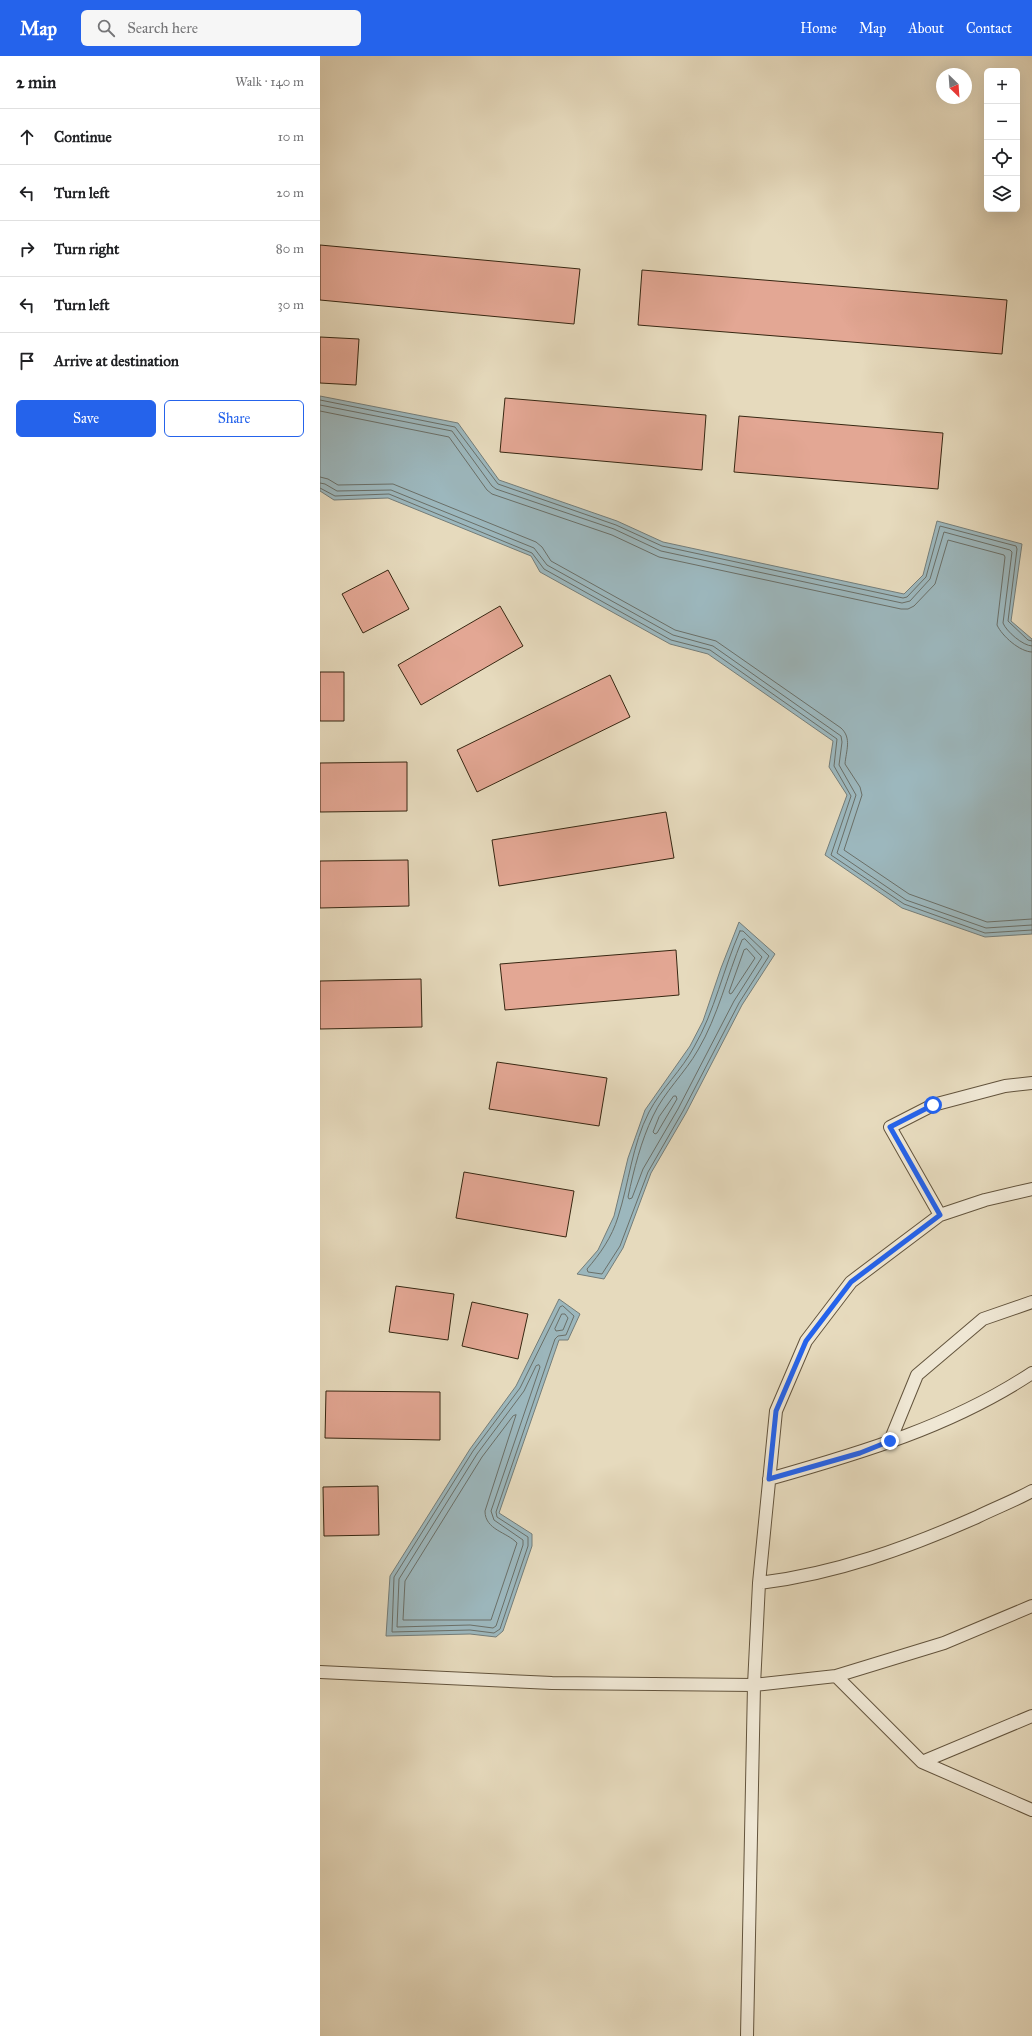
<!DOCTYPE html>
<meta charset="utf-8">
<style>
:root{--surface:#fff;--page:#f6f6f6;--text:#202124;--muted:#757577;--line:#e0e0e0;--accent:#2563eb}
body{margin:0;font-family:"IM FELL Great Primer",serif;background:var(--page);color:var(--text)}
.controls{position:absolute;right:12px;top:12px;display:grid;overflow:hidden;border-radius:6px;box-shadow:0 4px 16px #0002}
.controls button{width:36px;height:36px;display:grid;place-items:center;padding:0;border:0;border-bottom:1px solid var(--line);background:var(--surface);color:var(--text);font:20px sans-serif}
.compass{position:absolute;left:616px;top:12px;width:36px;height:36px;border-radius:50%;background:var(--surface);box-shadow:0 4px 16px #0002;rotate:155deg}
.stop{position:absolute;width:12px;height:12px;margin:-9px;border:3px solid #2563eb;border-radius:50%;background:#fff}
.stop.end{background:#2563eb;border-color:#fff;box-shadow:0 1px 4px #0008}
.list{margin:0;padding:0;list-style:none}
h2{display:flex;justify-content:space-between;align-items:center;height:52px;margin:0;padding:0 16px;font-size:17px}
h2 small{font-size:13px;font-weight:400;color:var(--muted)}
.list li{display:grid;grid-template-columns:26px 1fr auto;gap:12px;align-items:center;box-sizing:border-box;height:56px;padding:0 16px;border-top:1px solid var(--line)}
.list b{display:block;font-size:15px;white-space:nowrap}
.list em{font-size:13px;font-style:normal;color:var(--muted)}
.actions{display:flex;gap:8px;padding:12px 16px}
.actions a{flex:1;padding:9px 0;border:1px solid var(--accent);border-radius:6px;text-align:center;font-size:14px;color:var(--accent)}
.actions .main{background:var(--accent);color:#fff}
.icon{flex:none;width:22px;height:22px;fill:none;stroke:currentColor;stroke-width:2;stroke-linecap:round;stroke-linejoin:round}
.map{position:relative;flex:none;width:712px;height:1980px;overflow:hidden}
header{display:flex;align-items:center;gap:24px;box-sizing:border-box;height:56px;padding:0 20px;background:var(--accent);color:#fff}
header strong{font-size:19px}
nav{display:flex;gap:22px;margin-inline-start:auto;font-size:14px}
.search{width:280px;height:36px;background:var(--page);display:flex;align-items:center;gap:10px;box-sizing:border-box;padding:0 14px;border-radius:6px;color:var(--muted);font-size:15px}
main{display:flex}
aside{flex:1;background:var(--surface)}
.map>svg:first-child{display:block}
</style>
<header>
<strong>Map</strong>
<div class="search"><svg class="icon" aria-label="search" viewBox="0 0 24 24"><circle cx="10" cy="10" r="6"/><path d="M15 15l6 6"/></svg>Search here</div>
<nav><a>Home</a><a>Map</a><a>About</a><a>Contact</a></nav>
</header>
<main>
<aside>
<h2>2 min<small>Walk · 140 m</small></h2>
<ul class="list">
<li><svg class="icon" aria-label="ahead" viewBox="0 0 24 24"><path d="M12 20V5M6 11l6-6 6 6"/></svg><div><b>Continue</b></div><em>10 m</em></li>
<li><svg class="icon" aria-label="left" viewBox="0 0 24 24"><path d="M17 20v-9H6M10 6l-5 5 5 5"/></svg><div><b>Turn left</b></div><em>20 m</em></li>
<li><svg class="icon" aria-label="right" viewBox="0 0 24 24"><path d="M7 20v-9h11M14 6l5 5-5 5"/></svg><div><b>Turn right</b></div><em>80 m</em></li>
<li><svg class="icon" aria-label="left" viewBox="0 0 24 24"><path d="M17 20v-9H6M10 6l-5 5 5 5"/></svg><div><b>Turn left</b></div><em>30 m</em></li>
<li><svg class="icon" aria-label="arrive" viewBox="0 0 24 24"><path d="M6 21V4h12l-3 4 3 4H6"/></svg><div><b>Arrive at destination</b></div></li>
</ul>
<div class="actions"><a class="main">Save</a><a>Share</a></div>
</aside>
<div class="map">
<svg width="712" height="1980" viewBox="0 0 712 1980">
<rect width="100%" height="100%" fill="#e6dabd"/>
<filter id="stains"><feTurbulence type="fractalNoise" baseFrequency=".005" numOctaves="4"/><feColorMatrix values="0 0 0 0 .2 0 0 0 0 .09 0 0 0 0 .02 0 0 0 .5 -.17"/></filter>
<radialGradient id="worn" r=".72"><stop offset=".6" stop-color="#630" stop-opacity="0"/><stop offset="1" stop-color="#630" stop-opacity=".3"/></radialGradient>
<path fill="#9cb7bd" stroke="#747d79" d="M0 340 138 367 179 424 297 465 343 486 584 538 603 519 617 465 702 488 691 565 712 583V878L665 881 582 852 505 799 527 739 509 711 513 685 388 598 350 588 220 516 211 500 68 442 14 444 0 435Z
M419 866 455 898 422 949 366 1057 331 1117 303 1192 284 1223 257 1218 278 1194 294 1160 308 1102 325 1054 370 990 383 965 401 912Z
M239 1243 260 1258 248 1284H239L179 1457 212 1478V1490L183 1575 176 1581 150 1578 66 1580 70 1520 150 1393 196 1330Z"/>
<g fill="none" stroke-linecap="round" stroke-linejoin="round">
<path stroke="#6a6f68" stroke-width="1" d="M0 344 135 371 178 428 296 469 342 490 583 542 587 541 606 521 620 470 696 490 697 493 688 565 708 584 712 585
M0 349 132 375 172 430 176 433 294 473 341 495 582 547 590 545 610 523 624 476 690 494 692 496 683 567C686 575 703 590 712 590
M0 355 129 381 167 434 172 438 292 479 339 501 581 553H588L594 550 615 528 628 484 684 499 685 501 677 569C682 580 700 596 712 596
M0 421 8 423 18 429 73 428 216 486 222 491 231 505 355 574 396 585 521 672C532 682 526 695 525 708L540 731 542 739 524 794 589 838 667 866 712 863
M0 427 5 428 17 435 71 434 214 492 227 509 353 579 393 590 521 680 522 686 519 709 536 739 517 797 586 844 666 872 712 869
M0 432 15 440 69 438 212 497 224 513 351 584 390 594 517 683 514 710 531 740 511 799 584 848 665 877 712 874
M420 875H423L449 900 419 947 363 1055 328 1116 300 1190 282 1218 268 1216 267 1213C280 1198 292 1181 298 1161 309 1127 312 1089 329 1056 341 1033 362 1014 374 991 395 955 403 913 420 875Z
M425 883 442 901 414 945 358 1053 323 1113 312 1142 309 1143 308 1141C314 1113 321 1085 333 1060 344 1036 365 1017 378 994 398 960 407 920 422 884Z
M427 893 435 902 412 937 410 938 409 936 424 894Z
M354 1040H356L357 1043 337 1077 335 1078 333 1076 339 1061Z
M243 1250 254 1260 246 1279 238 1280 235 1283 176 1456 177 1461 208 1481V1490L180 1573 174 1577 150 1574 72 1576 74 1521 153 1395 200 1332 240 1251Z
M242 1258H245L248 1262 243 1274 236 1275 235 1273Z
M219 1309 220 1311 171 1455 174 1464 203 1484V1489L176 1570 173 1572 150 1569 77 1571 79 1523 157 1398 204 1335 216 1310Z
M196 1359 165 1455C165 1474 187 1476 197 1487L171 1564H83L85 1525 162 1401 193 1360Z"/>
</g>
<path fill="#e3a794" stroke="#372712" d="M0 189 260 213 254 268 0 244Z
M322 214 687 244 682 298 318 269Z
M0 281 39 283 36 329 0 327Z
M185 342 386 359 382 414 180 396Z
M419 360 623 377 618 433 414 416Z
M68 514 89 553 43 577 22 538Z
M180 550 203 590 101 649 78 609Z
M0 616H24V665H0Z
M290 619 310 661 157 736 137 694Z
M87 706V755L0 756V707Z
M346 756 354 802 179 830 172 784Z
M88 804 89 850 0 852V805Z
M356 894 359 939 185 954 180 908Z
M101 923 102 971 0 973V925Z
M177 1006 287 1022 279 1070 169 1053Z
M144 1116 254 1135 246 1181 136 1162Z
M76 1230 134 1238 128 1284 69 1276Z
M152 1246 208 1258 198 1303 142 1290Z
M6 1335 120 1336V1384L5 1382Z
M58 1430 59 1479 4 1480 3 1431Z"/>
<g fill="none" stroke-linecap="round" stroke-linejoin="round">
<g stroke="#63543d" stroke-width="14">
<path id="service" d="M620 1159 570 1071 613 1049 685 1030 712 1027
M570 1385 597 1319 663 1263 712 1246
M449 1423C541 1397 632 1370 712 1317
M439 1527C515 1518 587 1492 657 1461 675 1452 694 1445 712 1435
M0 1616 232 1627 434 1629 516 1620 602 1706 712 1754
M516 1620 624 1587 712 1550
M602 1706 712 1660
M427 1980 434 1629 439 1527 456 1355 486 1285 531 1226 620 1159 665 1144 712 1133"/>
</g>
<use href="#service" stroke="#efe7d4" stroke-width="12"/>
</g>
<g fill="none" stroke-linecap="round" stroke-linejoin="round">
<path stroke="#2563eb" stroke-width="5" d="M570 1385 540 1397 449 1423 456 1355 486 1285 531 1226 620 1159 570 1071 613 1049"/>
</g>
<rect width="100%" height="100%" filter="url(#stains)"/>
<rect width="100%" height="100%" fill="url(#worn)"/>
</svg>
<div class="controls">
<button>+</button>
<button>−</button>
<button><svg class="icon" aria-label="locate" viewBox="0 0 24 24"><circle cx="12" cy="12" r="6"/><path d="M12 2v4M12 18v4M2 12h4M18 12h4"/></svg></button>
<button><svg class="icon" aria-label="layers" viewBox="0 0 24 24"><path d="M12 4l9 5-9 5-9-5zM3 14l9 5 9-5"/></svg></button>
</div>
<svg class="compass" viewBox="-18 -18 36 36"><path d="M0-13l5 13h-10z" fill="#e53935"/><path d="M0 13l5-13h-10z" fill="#757577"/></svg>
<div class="stop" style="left:613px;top:1049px"></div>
<div class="stop end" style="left:570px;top:1385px"></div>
</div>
</main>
